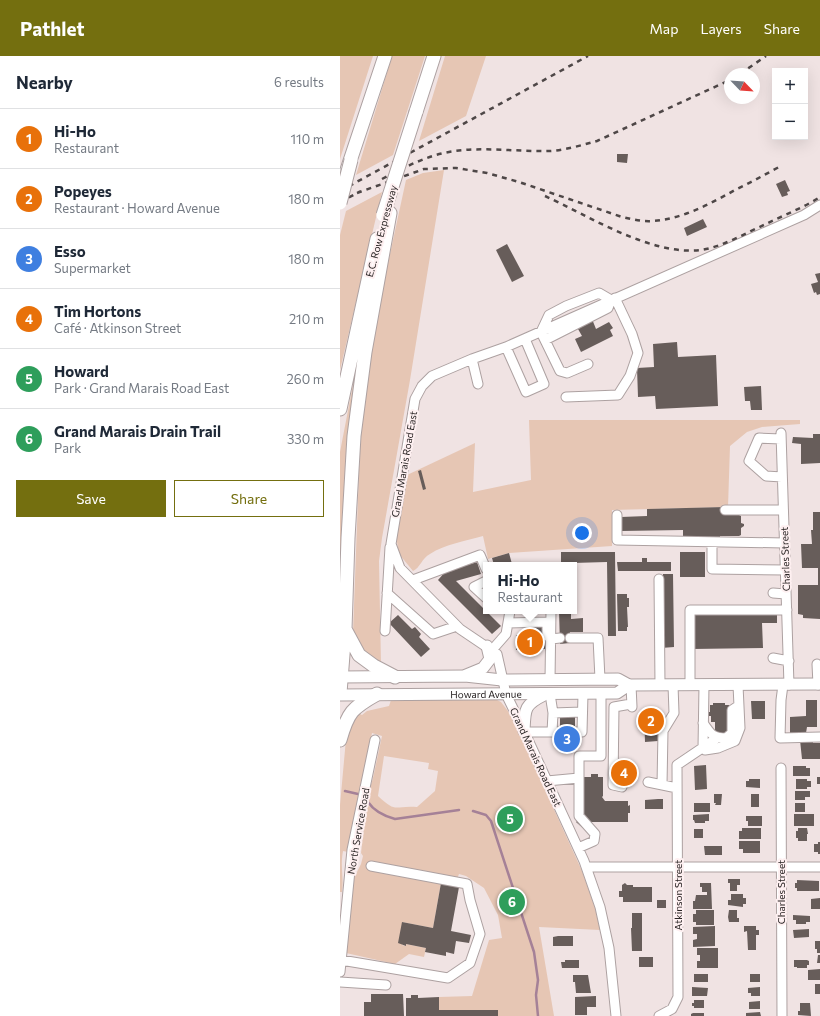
<!DOCTYPE html>
<meta charset="utf-8">
<style>
:root{--surface:#fff;--page:#f2f2f3;--text:#1f2937;--muted:#747a83;--line:#e0e1e3;--accent:#746f0f}
body{margin:0;font-family:Commissioner,sans-serif;background:var(--page);color:var(--text)}
.controls{position:absolute;right:12px;top:12px;display:grid;overflow:hidden;border-radius:0px;box-shadow:0 4px 16px #0002}
.controls button{width:36px;height:36px;display:grid;place-items:center;padding:0;border:0;border-bottom:1px solid var(--line);background:var(--surface);color:var(--text);font:20px sans-serif}
.compass{position:absolute;left:384px;top:12px;width:36px;height:36px;border-radius:50%;background:var(--surface);box-shadow:0 4px 16px #0002;rotate:115deg}
.you{position:absolute;left:242px;top:477px;width:14px;height:14px;margin:-10px;border:3px solid #fff;border-radius:50%;background:#1a73e8;box-shadow:0 0 0 6px #1a73e833}
.badge{display:grid;place-items:center;width:26px;height:26px;border-radius:50%;background:var(--accent);color:#fff;font-size:13px;font-weight:700}
.pin{position:absolute;translate:-50% -50%;border:2px solid #fff;box-shadow:0 1px 4px #0006}
.popup{position:absolute;left:143px;top:506px;width:94px;height:52px;box-sizing:border-box;display:grid;place-content:center;border-radius:0px;background:var(--surface);filter:drop-shadow(0 1px 3px #0005);font-size:13px;white-space:nowrap;color:var(--muted)}
.popup b{font-size:15px;color:var(--text)}
.popup::after{content:'';position:absolute;left:50%;top:100%;margin-left:-8px;border:8px solid transparent;border-top-color:var(--surface)}
.list{margin:0;padding:0;list-style:none}
h2{display:flex;justify-content:space-between;align-items:center;height:52px;margin:0;padding:0 16px;font-size:17px}
h2 small{font-size:13px;font-weight:400;color:var(--muted)}
.list li{display:grid;grid-template-columns:26px 1fr auto;gap:12px;align-items:center;box-sizing:border-box;height:60px;padding:0 16px;border-top:1px solid var(--line)}
.list b{display:block;font-size:15px;white-space:nowrap}
.list p{margin:0;font-size:13px;white-space:nowrap;color:var(--muted)}
.list em{font-size:13px;font-style:normal;color:var(--muted)}
.actions{display:flex;gap:8px;padding:12px 16px}
.actions a{flex:1;padding:9px 0;border:1px solid var(--accent);border-radius:0px;text-align:center;font-size:14px;color:var(--accent)}
.actions .main{background:var(--accent);color:#fff}
.map{position:relative;flex:none;width:480px;height:960px;overflow:hidden}
header{display:flex;align-items:center;gap:24px;box-sizing:border-box;height:56px;padding:0 20px;background:var(--accent);color:#fff}
header strong{font-size:19px}
nav{display:flex;gap:22px;margin-inline-start:auto;font-size:14px}
main{display:flex}
aside{flex:1;background:var(--surface)}
.map>svg:first-child{display:block}
</style>
<header>
<strong>Pathlet</strong>
<nav><a>Map</a><a>Layers</a><a>Share</a></nav>
</header>
<main>
<aside>
<h2>Nearby<small>6 results</small></h2>
<ul class="list">
<li><span class="badge" style="background:#e8710a">1</span><div><b>Hi-Ho</b><p>Restaurant</p></div><em>110 m</em></li>
<li><span class="badge" style="background:#e8710a">2</span><div><b>Popeyes</b><p>Restaurant · Howard Avenue</p></div><em>180 m</em></li>
<li><span class="badge" style="background:#3f7fe0">3</span><div><b>Esso</b><p>Supermarket</p></div><em>180 m</em></li>
<li><span class="badge" style="background:#e8710a">4</span><div><b>Tim Hortons</b><p>Café · Atkinson Street</p></div><em>210 m</em></li>
<li><span class="badge" style="background:#2e9e5b">5</span><div><b>Howard</b><p>Park · Grand Marais Road East</p></div><em>260 m</em></li>
<li><span class="badge" style="background:#2e9e5b">6</span><div><b>Grand Marais Drain Trail</b><p>Park</p></div><em>330 m</em></li>
</ul>
<div class="actions"><a class="main">Save</a><a>Share</a></div>
</aside>
<div class="map">
<svg width="480" height="960" viewBox="0 0 480 960">
<rect width="100%" height="100%" fill="#f0e3e3"/>
<path fill="#e6c6b4" fill-rule="evenodd" d="M0 0H33L0 103Z
M52 0H85L53 99 16 119Z
M105 0H146L126 60 79 85Z
M104 114 70 324 42 482 39 505 41 609 28 601 13 577 20 388 29 309 42 235 66 124 83 117Z
M42 136 0 314V179L6 155Z
M20 300 0 580V396L16 313Z
M189 364H460V368L422 371 407 376 390 390 388 451 272 454V490L169 497 148 503 143 480C126 485 105 488 90 498 82 502 80 512 73 515L59 498 56 480 67 419 135 387 133 436 191 424Z
M51 644H157L161 646 171 659 242 815 255 852 260 874 199 871 214 960H158V954H99V941L132 940 149 884 162 882 158 859 144 832 126 820 119 818 117 823 101 827 93 872 62 866V889L66 890V888L86 892 84 901 69 898 55 908 6 897 13 824 21 808 23 800 21 797 28 739 33 722 42 680 32 677 8 796 3 795C0 811 4 820 2 836H0V749L7 672 18 657 22 659 27 655 49 650ZM44 700 89 707 88 713 98 715 95 735 77 751C54 749 57 758 38 740Z"/>
<g fill="none" stroke-linecap="round" stroke-linejoin="round">
<path stroke="#a58197" stroke-width="2.5" d="M5 735 18 738
M28 746C34 755 44 760 55 763L119 754
M133 755 146 759 151 765 194 896 198 924 196 939 198 960"/>
</g>
<path fill="#675d5a" d="M277 98H288L287 107 277 106Z
M445 124 450 135 447 136 448 139 442 141 436 128Z
M363 163 367 171 347 180 344 172Z
M167 188 184 220 172 226 156 194Z
M480 217V238L477 239 476 236 474 237 471 228 478 226 475 218Z
M252 263 256 273 269 266 273 272 270 274 273 280 241 296 235 283 242 280 238 273 240 272 239 270Z
M337 286 338 301 376 299 378 350 316 353 315 340 298 341 297 312 314 311 313 288Z
M421 330 422 354H411L410 345H405L404 331Z
M473 378H480V407L461 408V388L452 387 453 381 473 382Z
M81 414 86 433 83 434 78 415Z
M385 451V459H399L401 460V467L404 468V470L401 472V479L399 480H380V482L343 483V474L281 475V461L307 460V453Z
M473 456H480V563L463 562V559L458 558V529H478V512H462L461 488H472L471 474H473Z
M221 496H275L276 580H268L267 506 232 507V509H221Z
M340 496H365V521H340Z
M169 497 172 508 154 509 152 502Z
M302 502H307V506H331V515H278L277 506H302Z
M137 506 141 518 116 525 161 570 152 578 98 524 105 516Z
M323 518H333L334 591 321 592 323 566Z
M277 538H287V542H289V551H287L288 571H287V575H278Z
M219 555H231V563L243 562V576H230V587L220 588Z
M437 557V567H422L423 592 352 593V558Z
M58 559 72 573 75 571 81 578 79 581 90 593 81 601 49 567Z
M187 569H205V593L176 594V579H187Z
M466 644H477V671H467L466 677H450V661L466 660Z
M411 645H425V663H412Z
M373 647H385V649H389L388 675 385 678 375 679V666H371V660H368V656H370V649H373Z
M235 655V677H220V656Z
M304 657H317L318 685 305 686Z
M220 679H235V687H220Z
M460 684H473V687H480V703H462Z
M275 708H293V727L275 726Z
M366 709 367 733 355 734 354 710Z
M453 710H466V712H470V720H453Z
M251 718H258V721H263V740L262 741 265 745H288V750L290 749V757H288V766H251L244 773 236 766 243 759 242 721H251Z
M477 721H480V728H477Z
M409 723H420V732L406 731V725H409Z
M456 723H467V725H471V731H467V733H456Z
M455 735H470V741H465V744H455Z
M374 738H382L381 749H375L376 747H374Z
M411 738H419V751H411Z
M318 743H323V753H305V744Z
M354 747H370V756H354Z
M455 747H465V756H455Z
M369 758V765H365V767H355L354 764H353V759Z
M454 758H474V770H454Z
M406 760H422V770H408V765H406Z
M402 772H421V783H399V775H402Z
M458 772H467L468 778H467V785H458V782H456V775H458Z
M354 773H363V782H354Z
M399 785H420V797H403V793H399Z
M478 786H480V798H478V796H474V788H478Z
M364 790H382V799H365Z
M388 823H400V829H397V835H390V827H388Z
M457 824 479 825V835H457V832H455V827H457Z
M101 827 119 831 111 875 131 879 129 887 116 885 114 898 106 896V900L85 896 86 892 66 888V890L58 887 62 866 93 872Z
M285 827 287 829H293V831H312V846H283V841H279V835H282V829Z
M360 827H371L372 853H353V845H355L356 839H367V836H362V831H360Z
M391 838H403V842H406V848H403V851L388 849V844H391Z
M480 842V853H471V843Z
M317 844H326V852H317Z
M356 854H374V869H356V866H353V858H356Z
M389 854H397V862H399V866H389L388 861Z
M292 857H302V895H292L291 872H292Z
M453 859 470 860V866H466V868H456V864H453Z
M375 870V890L353 891V884L357 883V878H353V871Z
M404 870H416V874H419V879H416V894H408L407 875 404 876Z
M469 873V881L454 882 453 874Z
M218 880H233V890H213V881Z
M475 885H480V897H477V893H475Z
M357 892H378V912H357V905H360V899H357Z
M478 899H480V907H477Z
M299 901H313V911H299Z
M225 904H239V912H222L221 906H225Z
M454 904H467L469 905V909H467V912H457V911H454Z
M480 913V924H468V914Z
M354 918H368V926H354Z
M410 918H420V926H410Z
M233 919H248L251 937H236L235 926H233Z
M475 928H480V938H475Z
M352 931 368 932 367 940H352Z
M420 931V940H411V937H408V932Z
M31 938H63L64 960H24V946H31Z
M71 939H78V942L99 941V954H158V960H66V942H71Z
M256 940V951H247V959H235V941Z
M354 944H364V952H354V950H352V947H354Z
M420 945V953H409V946Z
M460 947H470L471 960 458 959V955H460Z
M420 956 421 960H406V957Z
M353 957H364V960H351V958Z"/>
<g fill="none" stroke-linecap="round" stroke-linejoin="round">
<g stroke="#ada1a1" stroke-width="11">
<path id="minor" d="M205 284 268 252 271 244 259 237 226 250 209 259 201 276 220 315 227 317 248 308
M166 291 186 336 204 328 185 283
M132 303 138 328
M226 341 278 339 290 320 298 297 292 278 275 242
M441 377 449 629
M441 383 419 382 409 405 426 420 442 421
M385 454H443
M277 459V484L444 487
M372 486V513L445 514
M319 523 320 629
M73 524 140 499 146 513
M146 525 134 531 146 542
M47 537 93 578 117 570
M433 537 446 538
M168 567 207 566V580L211 583 220 582
M45 575 50 491
M230 582H258L260 623
M152 594 166 578 170 555
M433 602 449 605
M477 608 478 629
M210 624 211 555
M291 629 292 651
M350 629V554H447
M364 629 363 692 365 694 378 692 395 685 400 672 398 629
M443 629 441 644 440 682 480 681
M210 638 213 657 212 676
M213 657 242 656
M363 667C371 678 372 682 386 682L392 677V654L398 650
M185 676H242L243 638
M441 712 442 960
M207 725 239 722
M308 726 337 732
M322 729 323 675 334 657 333 629
M282 731 273 729 274 651 291 648
M238 792 254 785 255 778 239 760V700H261V638
M247 811H480
M1 904 108 922 130 907 140 878 130 844 127 828 31 810
M0 916 12 794 35 684
M0 926 46 929
M276 960 269 892 260 851 244 805 184 675 166 638 157 598 120 573 60 512 51 488 75 343 82 330 92 320 132 303 166 291 464 159 480 149
M319 960 332 953 338 941 337 709 377 682"/>
</g>
<g stroke="#ada1a1" stroke-width="13">
<g id="major">
<path d="M126 619 143 612 150 603 147 590"/>
<path d="M0 621 125 620 162 624 278 623 289 629 480 628"/>
<path id="s1" d="M0 639 277 637 289 629"/>
<path d="M184 675C185 653 184 649 204 639"/>
</g>
</g>
<g stroke="#ada1a1" stroke-width="15">
<path id="highway" d="M76 56 94 0
M7 114 45 0
M0 353 37 183
M5 573 19 599 34 610 55 621
M0 637 5 573 8 482 14 380 25 296 50 157
M0 684C8 656 12 652 37 638"/>
</g>
<use href="#minor" stroke="#fff" stroke-width="9"/>
<use href="#major" stroke="#fff" stroke-width="11"/>
<use href="#highway" stroke="#fff" stroke-width="13"/>
<path stroke="#4e4747" stroke-width="2.5" stroke-dasharray="5 5" stroke-linecap="butt" d="M400 18 426 0
M42 123C64 112 85 100 109 96 142 90 177 96 210 95 226 94 242 89 257 85L390 24
M0 135 248 0
M17 137 84 113 116 112 147 117 179 126 282 161C292 163 302 166 313 165 342 163 370 148 395 134 410 127 424 119 439 111
M205 140C249 160 311 200 361 194 382 191 406 177 426 168 444 159 463 152 480 141
M0 146 21 135"/>
<g stroke="#ada1a1" stroke-width="15" stroke-linecap="butt">
<path id="highway-bridge" d="M0 147 11 104
M43 159 76 56"/>
</g>
<use href="#highway-bridge" stroke="#fff" stroke-width="13"/>
</g>
<g text-anchor="middle" dominant-baseline="central" stroke-width="4" stroke-linejoin="round" paint-order="stroke">
<g font-size="10" fill="#282323" stroke="#fef0f1">
<text transform="translate(41 175) rotate(-75)">E.C. Row Expressway</text>
<text transform="translate(64 408) rotate(-80)">Grand Marais Road East</text>
<text transform="translate(445 503) rotate(-92)">Charles Street</text>
<text stroke="none"><textPath href="#s1" startOffset="146">Howard Avenue</textPath></text>
<text transform="translate(196 701) rotate(65)">Grand Marais Road East</text>
<text transform="translate(18 775) rotate(-80)">North Service Road</text>
<text transform="translate(441 836) rotate(-90)">Charles Street</text>
<text transform="translate(338 839) rotate(-90)">Atkinson Street</text>
</g>
</g>
</svg>
<div class="controls">
<button>+</button>
<button>−</button>
</div>
<svg class="compass" viewBox="-18 -18 36 36"><path d="M0-13l5 13h-10z" fill="#e53935"/><path d="M0 13l5-13h-10z" fill="#747a83"/></svg>
<div class="you"></div>
<div class="pin badge" style="left:190px;top:586px;background:#e8710a">1</div>
<div class="popup"><b>Hi-Ho</b>Restaurant</div>
<div class="pin badge" style="left:311px;top:665px;background:#e8710a">2</div>
<div class="pin badge" style="left:227px;top:683px;background:#3f7fe0">3</div>
<div class="pin badge" style="left:284px;top:717px;background:#e8710a">4</div>
<div class="pin badge" style="left:170px;top:763px;background:#2e9e5b">5</div>
<div class="pin badge" style="left:172px;top:846px;background:#2e9e5b">6</div>
</div>
</main>
